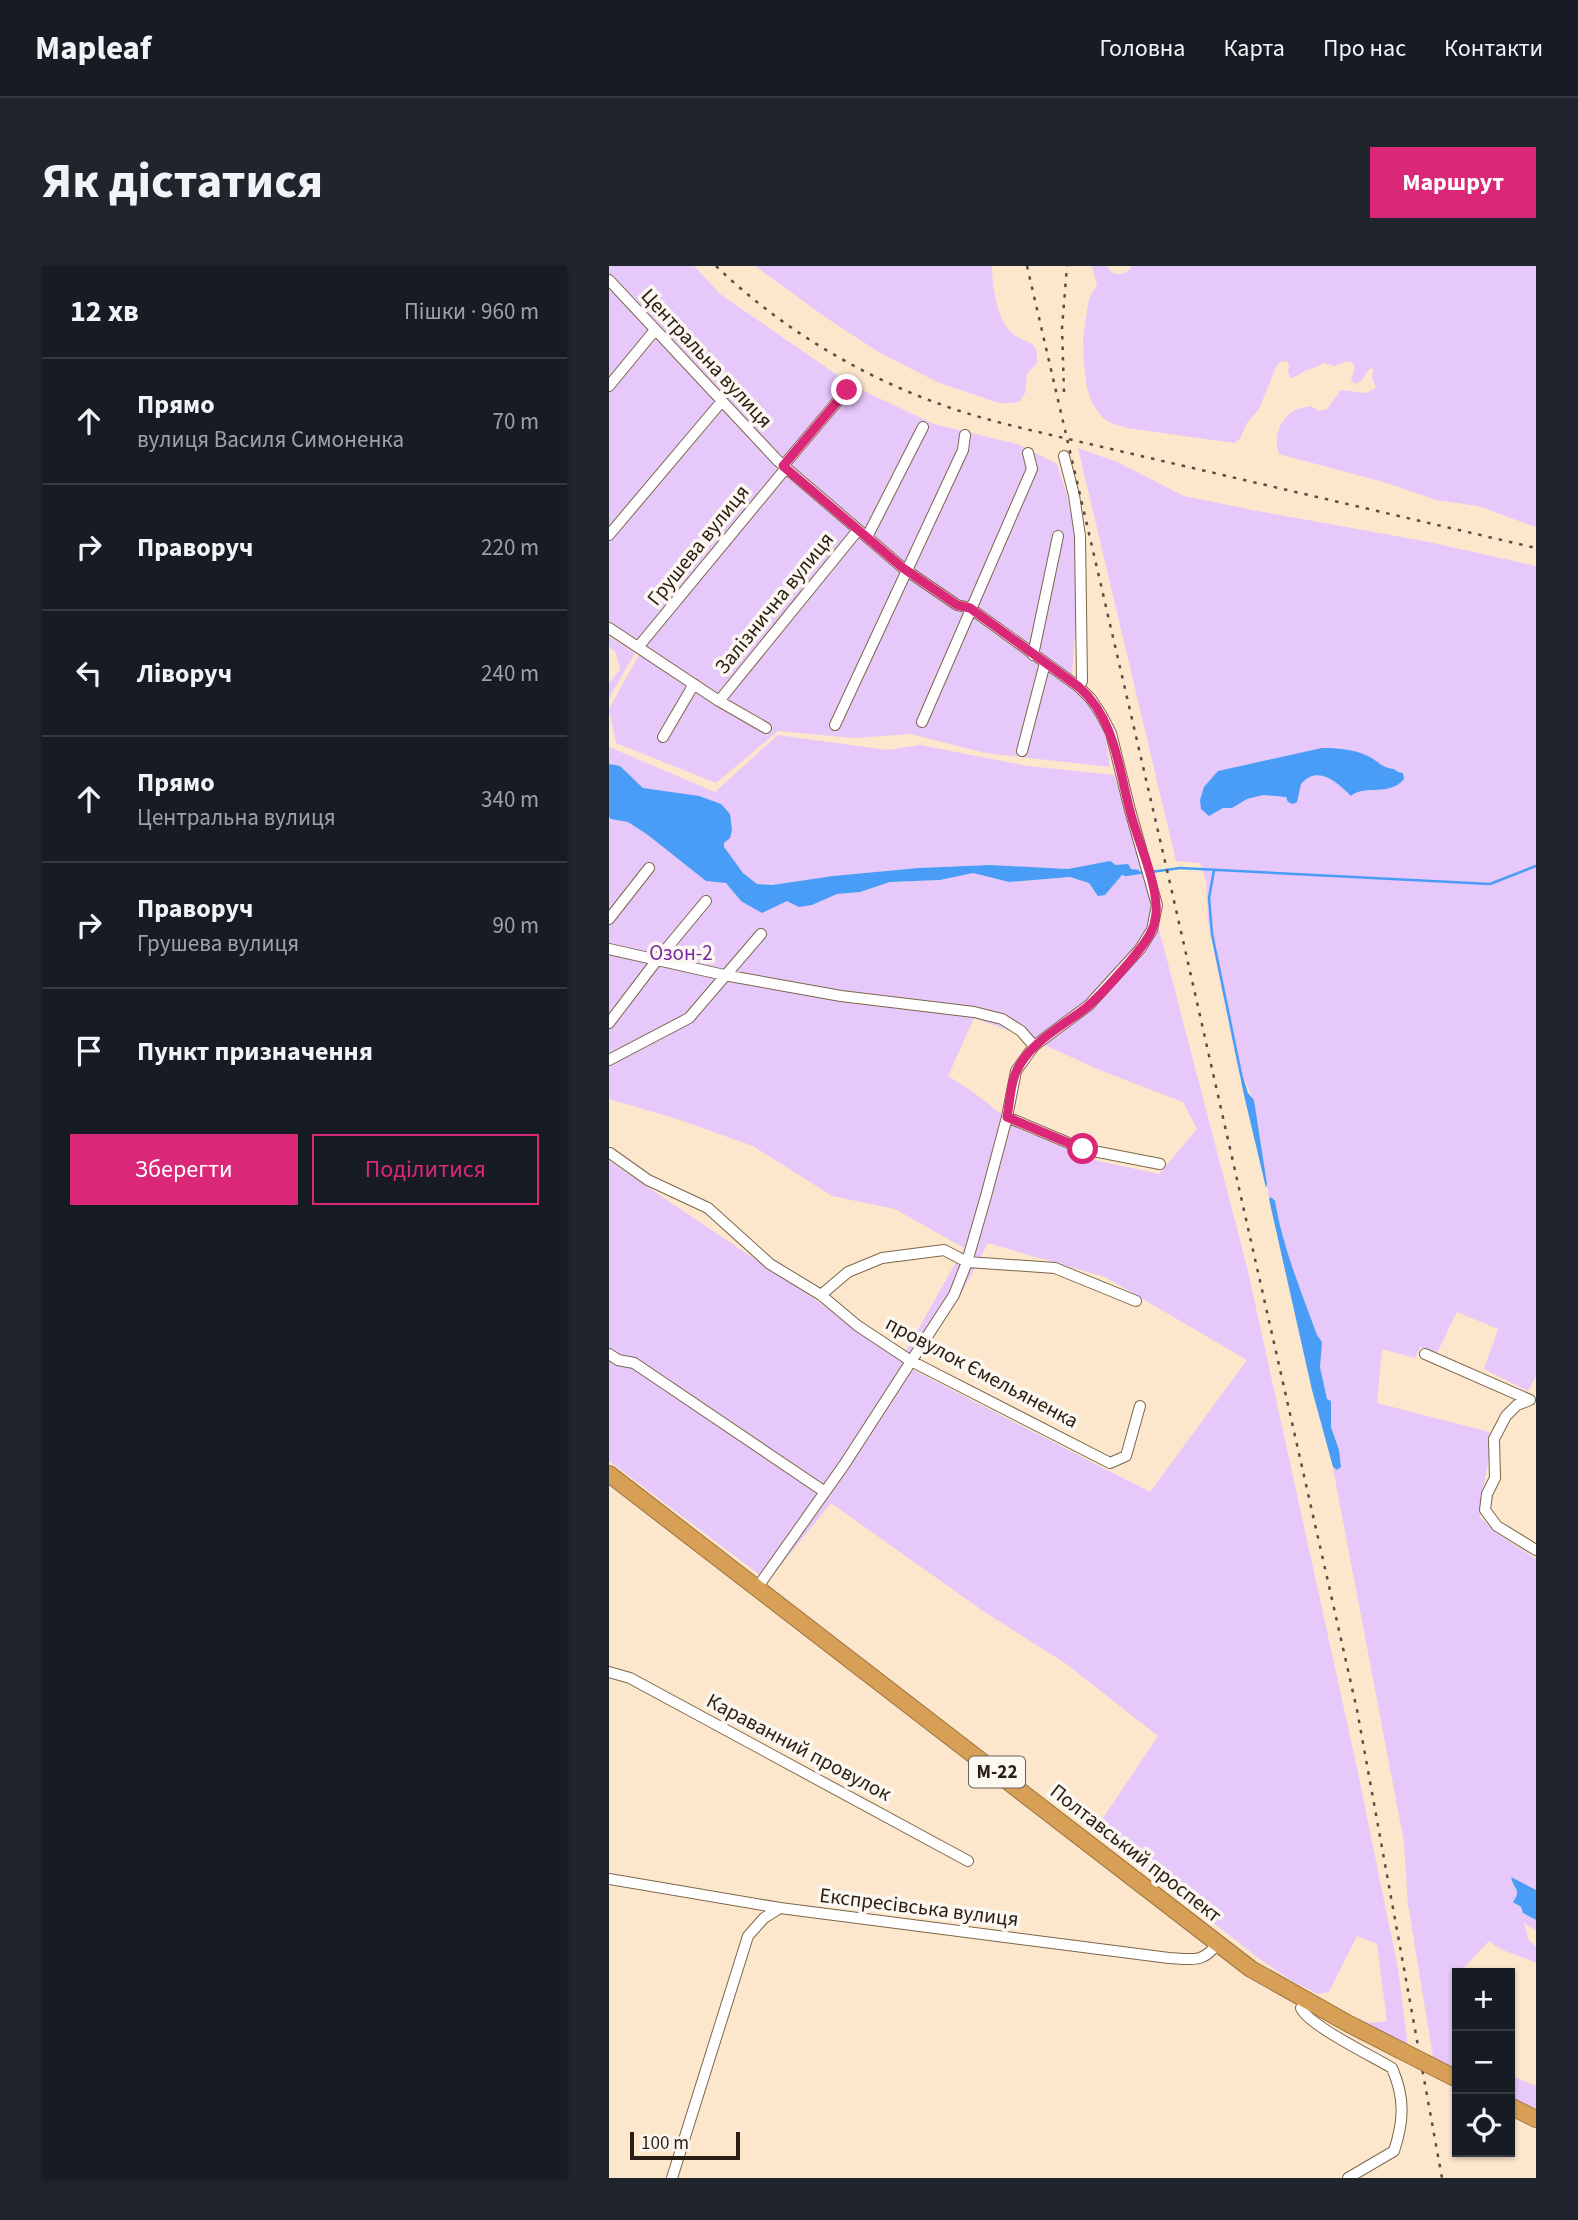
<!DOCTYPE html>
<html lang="uk">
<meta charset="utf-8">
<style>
:root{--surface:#171b24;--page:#20242c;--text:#f1f3f6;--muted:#9ea1a6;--line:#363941;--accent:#db2777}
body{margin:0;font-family:"Source Sans 3",sans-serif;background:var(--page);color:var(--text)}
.controls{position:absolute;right:21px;bottom:21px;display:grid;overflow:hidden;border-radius:0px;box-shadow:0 2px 5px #0004}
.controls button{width:63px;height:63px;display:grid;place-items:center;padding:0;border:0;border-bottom:2px solid var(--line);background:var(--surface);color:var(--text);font:35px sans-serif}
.scale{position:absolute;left:21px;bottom:18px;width:110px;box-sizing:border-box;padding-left:7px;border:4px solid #291f13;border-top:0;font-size:19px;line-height:24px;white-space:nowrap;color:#291f13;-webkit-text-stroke:5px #fcf7f1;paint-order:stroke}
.stop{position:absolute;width:21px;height:21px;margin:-16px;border:5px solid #db2777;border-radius:50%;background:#fff}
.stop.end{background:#db2777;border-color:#fff;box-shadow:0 2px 7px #0008}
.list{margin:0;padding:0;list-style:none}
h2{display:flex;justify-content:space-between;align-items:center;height:91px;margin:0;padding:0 28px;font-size:30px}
h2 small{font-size:23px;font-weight:400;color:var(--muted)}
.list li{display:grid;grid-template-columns:46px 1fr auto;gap:21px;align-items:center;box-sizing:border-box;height:126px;padding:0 28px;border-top:2px solid var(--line)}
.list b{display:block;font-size:26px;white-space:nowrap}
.list p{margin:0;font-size:23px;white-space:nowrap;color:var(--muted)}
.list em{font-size:23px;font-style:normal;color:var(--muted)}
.actions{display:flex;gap:14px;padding:21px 28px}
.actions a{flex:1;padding:16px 0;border:2px solid var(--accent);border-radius:0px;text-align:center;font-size:24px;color:var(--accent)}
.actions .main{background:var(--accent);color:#fff}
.icon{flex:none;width:38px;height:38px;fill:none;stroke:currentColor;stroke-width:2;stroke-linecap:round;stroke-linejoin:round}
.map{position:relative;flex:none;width:927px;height:1912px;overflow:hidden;border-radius:0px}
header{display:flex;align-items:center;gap:42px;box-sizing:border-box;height:98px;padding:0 35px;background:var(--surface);border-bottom:2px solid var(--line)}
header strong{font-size:33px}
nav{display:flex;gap:38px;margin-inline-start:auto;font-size:24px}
.intro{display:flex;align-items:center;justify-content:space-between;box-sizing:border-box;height:168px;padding:0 42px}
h1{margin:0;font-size:49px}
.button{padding:18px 32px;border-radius:0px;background:var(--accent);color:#fff;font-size:24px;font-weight:700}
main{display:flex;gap:42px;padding:0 42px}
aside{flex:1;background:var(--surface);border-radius:0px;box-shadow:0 2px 5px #0004}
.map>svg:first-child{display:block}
</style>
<header>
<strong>Mapleaf</strong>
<nav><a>Головна</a><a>Карта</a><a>Про нас</a><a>Контакти</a></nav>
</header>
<div class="intro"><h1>Як дістатися</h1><a class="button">Маршрут</a></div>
<main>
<aside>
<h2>12 хв<small>Пішки · 960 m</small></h2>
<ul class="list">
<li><svg class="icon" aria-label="ahead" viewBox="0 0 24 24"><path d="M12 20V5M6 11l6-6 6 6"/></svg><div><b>Прямо</b><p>вулиця Василя Симоненка</p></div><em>70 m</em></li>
<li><svg class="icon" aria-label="right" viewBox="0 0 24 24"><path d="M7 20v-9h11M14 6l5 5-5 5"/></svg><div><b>Праворуч</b></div><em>220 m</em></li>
<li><svg class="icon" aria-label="left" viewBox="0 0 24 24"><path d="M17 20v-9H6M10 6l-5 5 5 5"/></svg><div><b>Ліворуч</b></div><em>240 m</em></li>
<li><svg class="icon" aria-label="ahead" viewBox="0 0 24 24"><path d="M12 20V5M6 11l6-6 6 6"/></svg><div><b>Прямо</b><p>Центральна вулиця</p></div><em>340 m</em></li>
<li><svg class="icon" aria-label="right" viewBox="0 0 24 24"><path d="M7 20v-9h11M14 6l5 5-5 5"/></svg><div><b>Праворуч</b><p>Грушева вулиця</p></div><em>90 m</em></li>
<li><svg class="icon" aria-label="arrive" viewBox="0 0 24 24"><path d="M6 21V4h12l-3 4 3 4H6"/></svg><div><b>Пункт призначення</b></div></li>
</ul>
<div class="actions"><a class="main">Зберегти</a><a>Поділитися</a></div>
</aside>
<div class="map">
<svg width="927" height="1912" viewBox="0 0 927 1912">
<rect width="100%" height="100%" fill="#fce7cd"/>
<path fill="#e6c8fa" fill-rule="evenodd" d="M0 0H85L111 28 244 120 325 158 408 178 448 198 458 229 465 262 469 323 463 410 492 459 497 472 501 501 376 487 302 468 245 472 169 465 107 517 7 477 0 443 31 387 0 366Z
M146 0H383C383 19 388 55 403 67 419 80 429 71 428 97L418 108 416 127 411 135 405 137H390L328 116 271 87 219 53Z
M483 0H498C504 12 517 10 523 0H927V261L869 240 827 234 778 217 670 188C664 173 670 153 686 144 690 142 697 141 702 140L710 145 718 143 732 124 757 127 767 122 763 112 764 102 759 104 753 114 746 118 742 114 746 102 743 96 737 95 726 100 714 97C708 101 702 102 696 105 690 108 689 110 682 112L679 106 680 100 678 95 671 96 667 101 650 143 638 157 631 173 625 177 518 162 502 157 493 151 483 137 478 122 475 100 474 73 480 32 488 19Z
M469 182 508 196 575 230 643 244 820 276 927 300V1110L919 1125 875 1103 889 1063 848 1046 828 1087 811 1081 806 1092 773 1083 768 1137 880 1166 881 1187 871 1240V1251L886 1266 927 1293V1624L903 1612 902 1614 909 1627 908 1639 912 1641 914 1647 927 1654V1664L915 1657 919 1673 927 1681V1697C909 1688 895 1688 880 1675L850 1707H848L845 1714 848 1803 824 1791 799 1638 795 1576 724 1202 728 1204 730 1184 722 1161V1136L718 1133 711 1101 713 1076 708 1069C692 1025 674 982 666 936L662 931 660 933 645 834C638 825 639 814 630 807L599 656 597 614 591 597 567 595Z
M0 370 26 387 0 432V417L11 404 7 387 0 380Z
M169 469 278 484 311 479 419 500 505 509 539 621 638 1001 748 1502 789 1703 799 1781 720 1742 761 1757 778 1755 768 1678 748 1670 720 1726 709 1728 681 1714 648 1691 486 1564 549 1470 456 1397 374 1345 222 1237 159 1315 0 1195V895L293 1092 355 982 286 943 223 930 144 880 68 853 0 833V551L19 556 117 617 132 635H178L203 639 228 628 251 626 282 616 331 614 364 607 400 616 461 611 480 617 496 629 513 609 530 607 475 600 459 603 381 599 309 602 224 610 163 619 148 618 134 607 119 589 115 581V577L66 528 34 522 11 500 0 498V481L106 526ZM365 752 413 769 493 805 574 836 588 863 550 908 485 894 413 864 364 826 339 810ZM379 977 496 1011 638 1094 541 1226 304 1104 351 1030Z
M901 1809 927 1820V1843L901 1830Z"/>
<path fill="#499df6" d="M713 482C729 482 744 483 759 490 769 495 773 502 785 503L789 506 794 507 795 513C780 531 756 518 742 530 729 517 709 498 692 518L688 536 684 538 679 536 677 531 654 529 638 533 623 542H614L600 550 592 543 591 534 595 521 609 505Z
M0 498 11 500 34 522 90 530 112 538 121 548 123 564 121 572 115 577V581L134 607 148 618 163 619 224 610 309 602 381 599 459 603 501 595 507 599 519 598 522 603 530 604 531 607 513 609 496 629 489 630 480 617 461 611 400 616 364 607 331 614 281 616 251 626 228 628 203 639 190 641 178 635 153 647 132 635 117 617 97 615 39 569 19 556 2 553 0 551Z
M634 811 639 827 645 834 658 918 657 922 635 829 632 815Z
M662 931 666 935C674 982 692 1025 708 1069L713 1076 711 1101 718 1133 722 1135V1161L730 1184 732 1201 728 1204 724 1201 703 1124 660 933Z
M902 1611 927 1624V1654L914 1647 912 1641 904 1636C913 1623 905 1625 902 1611Z"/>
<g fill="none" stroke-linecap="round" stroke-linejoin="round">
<path stroke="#499df6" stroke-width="2.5" d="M605 604 600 632 603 668 633 813
M542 606 571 602 881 618 927 600
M516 609 536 606"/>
<g stroke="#7d6649" stroke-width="12">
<path id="minor" d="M0 14 169 195 294 302 348 339 361 342 470 421 482 433 492 448 502 467 521 544 548 639 543 664 531 683 480 739 425 780
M0 120 46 64
M455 190 465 229 471 270 473 415 470 421
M174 200 238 124
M0 269 113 135
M258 271 314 161
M0 362 110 435 157 462
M30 380 177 202
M424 389 449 270
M110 435 249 264
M313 456 423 203 419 187
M226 459 354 184 356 169
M54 471 85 418
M413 485 436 397
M0 653 40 602
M0 683 115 709 232 730 365 746 393 753 412 765 425 780 407 805 398 851 377 930 358 996 345 1029 235 1199 148 1322
M0 757 48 694 97 635
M0 794 80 752 152 668
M398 851 474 883 551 898
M1 887 39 914 99 942 161 998 212 1029 249 1060 302 1095 501 1197 517 1190 531 1140
M212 1029 239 1006 273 992 335 984 358 996 446 1002 527 1035
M0 1088 9 1094 25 1097 216 1226
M816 1088 921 1134
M921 1134 908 1139 897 1150 885 1173 886 1212 878 1228 876 1244 888 1260 927 1284
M0 1406 21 1412 359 1595
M0 1613 171 1642 560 1692C584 1693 593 1698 609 1677
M697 1735 692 1742C699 1759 765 1791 783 1802 796 1832 795 1854 785 1885L739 1912
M63 1912 139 1670 155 1652 171 1642"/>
</g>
<g stroke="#9b733f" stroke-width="18">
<path id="highway" d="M0 1208 642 1703 740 1758 789 1783
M901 1840 927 1853"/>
</g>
<use href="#minor" stroke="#fff" stroke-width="10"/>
<use href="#highway" stroke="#d8a057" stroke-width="16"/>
<path stroke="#5b4e3f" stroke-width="2.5" stroke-dasharray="3.5 7" stroke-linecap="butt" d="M107 0C169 60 248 108 328 137 365 151 404 160 442 169L927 282
M418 0 561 617 748 1444 833 1912
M455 126 453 62 458 0"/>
<g stroke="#9b733f" stroke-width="18" stroke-linecap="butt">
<path id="highway-bridge" d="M789 1783 848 1813"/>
</g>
<use href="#highway-bridge" stroke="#d8a057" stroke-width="16"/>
</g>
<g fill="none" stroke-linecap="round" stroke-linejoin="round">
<path stroke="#db2777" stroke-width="9" d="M238 124 174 200 294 302 348 339 361 342 470 421C505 452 509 498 520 541 527 571 545 608 547 638 548 645 546 657 543 664 536 681 493 728 478 741 454 760 422 775 408 804 401 817 401 837 398 851L474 883"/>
</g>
<g text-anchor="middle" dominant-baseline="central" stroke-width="7" stroke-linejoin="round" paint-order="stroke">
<rect fill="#fcf7f1" stroke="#686056" stroke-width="2" x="360" y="1490.5" width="56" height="31" rx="5"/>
<g font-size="19" font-weight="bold" fill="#291f13">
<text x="388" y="1506">М-22</text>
</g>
<g font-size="21" fill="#291f13" stroke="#fcf7f1">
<text transform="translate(98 92) rotate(47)">Центральна вулиця</text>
<text transform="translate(89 279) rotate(-51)">Грушева вулиця</text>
<text transform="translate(165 337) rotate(-51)">Залізнична вулиця</text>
<text transform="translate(373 1106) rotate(28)">провулок Ємельяненка</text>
<text transform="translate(190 1481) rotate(28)">Караванний провулок</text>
<text transform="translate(527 1587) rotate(38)">Полтавський проспект</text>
<text transform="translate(310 1641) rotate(7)">Експресівська вулиця</text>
</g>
<g font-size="21" fill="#792aa0" stroke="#fcf7f1">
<text x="72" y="687">Озон-2</text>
</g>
</g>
</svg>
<div class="controls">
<button>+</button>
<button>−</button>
<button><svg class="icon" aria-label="locate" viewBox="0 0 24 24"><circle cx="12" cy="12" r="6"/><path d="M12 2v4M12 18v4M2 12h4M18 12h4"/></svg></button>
</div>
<div class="scale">100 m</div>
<div class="stop" style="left:474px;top:883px"></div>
<div class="stop end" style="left:238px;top:124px"></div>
</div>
</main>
